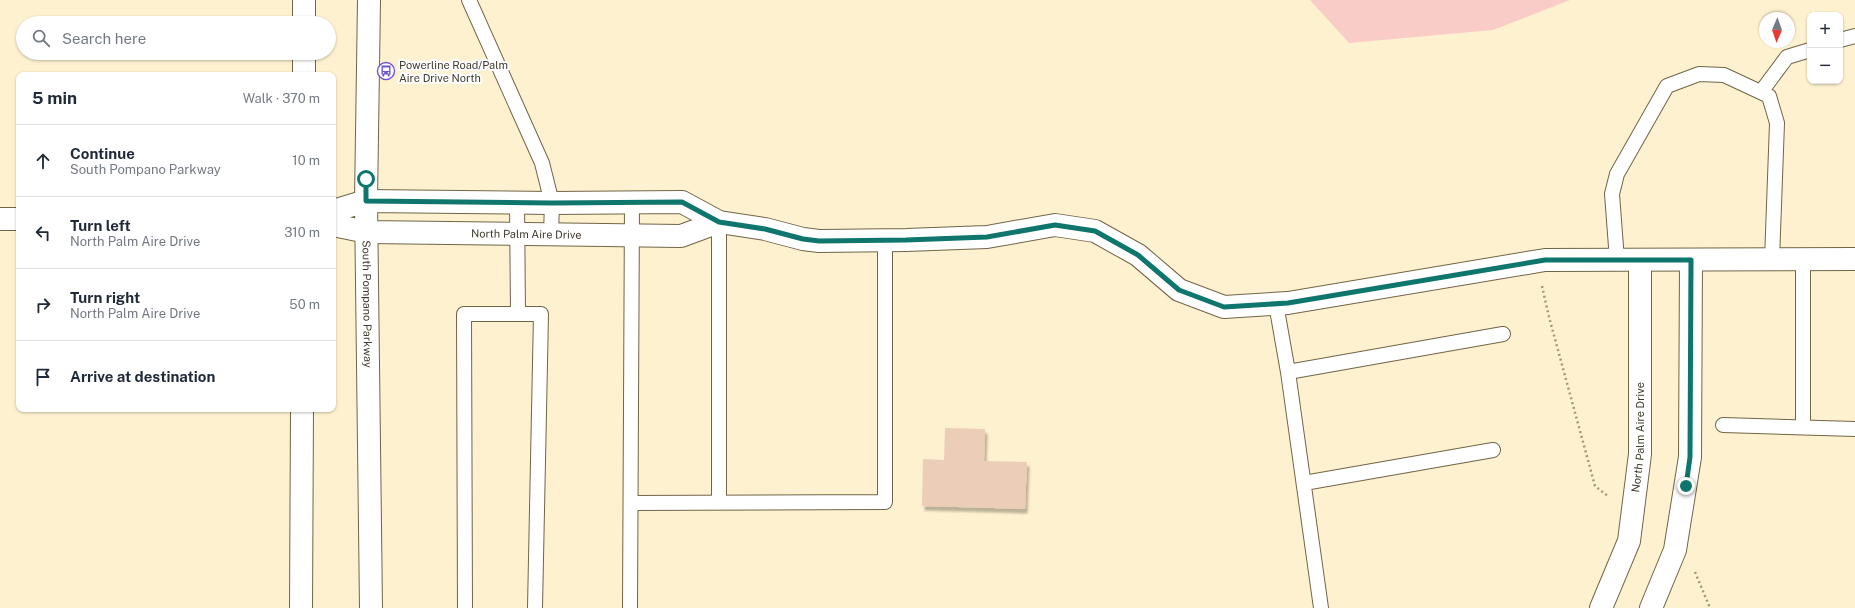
<!DOCTYPE html>
<meta charset="utf-8">
<style>
:root{--surface:#fff;--page:#f6f6f7;--text:#1f2937;--muted:#747a83;--line:#e0e1e3}
body{margin:0;font-family:"Public Sans",sans-serif;background:var(--page);color:var(--text)}
.controls{position:absolute;right:12px;top:12px;display:grid;overflow:hidden;border-radius:8px;box-shadow:0 1px 3px #0004}
.controls button{width:36px;height:36px;display:grid;place-items:center;padding:0;border:0;border-bottom:1px solid var(--line);background:var(--surface);color:var(--text);font:20px sans-serif}
.compass{position:absolute;left:1759px;top:12px;width:36px;height:36px;border-radius:50%;background:var(--surface);box-shadow:0 1px 3px #0004;rotate:182deg}
.stop{position:absolute;width:12px;height:12px;margin:-9px;border:3px solid #0f766e;border-radius:50%;background:#fff}
.stop.end{background:#0f766e;border-color:#fff;box-shadow:0 1px 4px #0008}
.list{margin:0;padding:0;list-style:none}
h2{display:flex;justify-content:space-between;align-items:center;height:52px;margin:0;padding:0 16px;font-size:17px}
h2 small{font-size:13px;font-weight:400;color:var(--muted)}
.list li{display:grid;grid-template-columns:26px 1fr auto;gap:12px;align-items:center;box-sizing:border-box;height:72px;padding:0 16px;border-top:1px solid var(--line)}
.list b{display:block;font-size:15px;white-space:nowrap}
.list p{margin:0;font-size:13px;white-space:nowrap;color:var(--muted)}
.list em{font-size:13px;font-style:normal;color:var(--muted)}
.icon{flex:none;width:22px;height:22px;fill:none;stroke:currentColor;stroke-width:2;stroke-linecap:round;stroke-linejoin:round}
.map{position:relative;flex:none;width:1855px;height:608px;overflow:hidden}
.search{position:absolute;background:var(--surface);box-shadow:0 1px 3px #0004;left:16px;top:16px;width:320px;height:44px;display:flex;align-items:center;gap:10px;box-sizing:border-box;padding:0 14px;border-radius:22px;color:var(--muted);font-size:15px}
.panel{position:absolute;background:var(--surface);box-shadow:0 1px 3px #0004;left:16px;top:72px;width:320px;height:340px;border-radius:8px}
.map>svg:first-child{display:block}
</style>
<div class="map">
<svg width="1855" height="608" viewBox="0 0 1855 608">
<defs>
<filter id="shadow"><feDropShadow dx="2.5" dy="4.5" stdDeviation="1" flood-color="#0004"/></filter>
</defs>
<rect width="100%" height="100%" fill="#fef1cf"/>
<path fill="#f9ccc8" d="M1310 0H1570L1493 30 1349 43Z"/>
<path fill="#eccdb7" filter="url(#shadow)" d="M945 428 985 429 984 461 1027 462 1025 509 922 506 923 459 944 460Z"/>
<g fill="none" stroke-linecap="round" stroke-linejoin="round">
<g stroke="#716548" stroke-width="16">
<path id="lane" d="M469 0 542 163 552 203 551 235
M1840 40 1855 36
M1761 92 1787 57 1810 50
M517 203 518 313
M719 222V502
M1803 259V427
M1617 260 1612 194 1617 174 1667 86 1699 74 1724 75 1769 96 1777 123 1772 260
M1276 304 1288 372 1321 608
M1288 372 1503 334
M1723 425 1855 429
M1304 483 1493 450
M631 503 885 502V241
M465 608 464 314H541L535 608
M630 608 632 202"/>
</g>
<g stroke="#716548" stroke-width="24">
<g id="street">
<path d="M333 211 366 201 552 203 682 202 719 222 765 229 803 239 819 241 906 240 987 237 1055 225 1095 231 1138 255 1179 290 1224 307 1288 303 1545 260 1855 259"/>
<path d="M0 219H19"/>
<path id="s1" d="M333 225 367 232 681 236 719 222"/>
<path id="s2" d="M1601 608 1629 541 1640 454V260"/>
<path d="M1651 608 1675 550 1690 457 1691 260"/>
</g>
</g>
<g stroke="#716548" stroke-width="24">
<g id="secondary">
<path d="M304 0V23"/>
<path id="s3" d="M369 0 366 201 371 608"/>
<path d="M304 53V75"/>
<path d="M301 608 302 409"/>
</g>
</g>
<path stroke="#a19880" stroke-width="2.5" stroke-dasharray="2 3" stroke-linecap="butt" d="M1542 286 1549 317 1595 486 1609 497
M1695 572 1710 608"/>
<use href="#lane" stroke="#fff" stroke-width="14"/>
<use href="#street" stroke="#fff" stroke-width="22"/>
<use href="#secondary" stroke="#fff" stroke-width="22"/>
</g>
<g fill="none" stroke-linecap="round" stroke-linejoin="round">
<path stroke="#0f766e" stroke-width="5" d="M366 179V201L552 203 682 202 719 222 765 229 803 239 819 241 906 240 987 237 1055 225 1095 231 1138 255 1179 290 1224 307 1288 303 1545 260H1691L1690 457 1686 486"/>
</g>
<defs>
<g id="bus-ring" transform="scale(0.9)"><circle r="9.5" fill="#fff" stroke="#6d55cf" stroke-width="1.5"/><path d="M-5-6H5V4H4V6H2V4H-2V6H-4V4H-5ZM-3.5-4V0h7V-4ZM-3.5 1.2v1.5H-2V1.2ZM2 1.2v1.5H3.5V1.2Z" fill="#6d55cf"/></g>
</defs>
<g fill-rule="evenodd">
<use href="#bus-ring" x="386" y="71"/>
</g>
<g text-anchor="middle" dominant-baseline="central" stroke-width="4" stroke-linejoin="round" paint-order="stroke">
<g font-size="11" fill="#403b2e" stroke="#fff" text-anchor="start">
<text x="399" y="65">Powerline Road/Palm<tspan x="399" dy="13">Aire Drive North</tspan></text>
</g>
<g font-size="11" fill="#403b2e" stroke="#fff">
<text stroke="none"><textPath href="#s1" startOffset="194">North Palm Aire Drive</textPath></text>
<text stroke="none"><textPath href="#s3" startOffset="304">South Pompano Parkway</textPath></text>
<text stroke="none"><textPath href="#s2" startOffset="177">North Palm Aire Drive</textPath></text>
</g>
</g>
</svg>
<div class="controls">
<button>+</button>
<button>−</button>
</div>
<svg class="compass" viewBox="-18 -18 36 36"><path d="M0-13l5 13h-10z" fill="#e53935"/><path d="M0 13l5-13h-10z" fill="#747a83"/></svg>
<div class="stop" style="left:366px;top:179px"></div>
<div class="stop end" style="left:1686px;top:486px"></div>
<div class="search"><svg class="icon" aria-label="search" viewBox="0 0 24 24"><circle cx="10" cy="10" r="6"/><path d="M15 15l6 6"/></svg>Search here</div>
<section class="panel">
<h2>5 min<small>Walk · 370 m</small></h2>
<ul class="list">
<li><svg class="icon" aria-label="ahead" viewBox="0 0 24 24"><path d="M12 20V5M6 11l6-6 6 6"/></svg><div><b>Continue</b><p>South Pompano Parkway</p></div><em>10 m</em></li>
<li><svg class="icon" aria-label="left" viewBox="0 0 24 24"><path d="M17 20v-9H6M10 6l-5 5 5 5"/></svg><div><b>Turn left</b><p>North Palm Aire Drive</p></div><em>310 m</em></li>
<li><svg class="icon" aria-label="right" viewBox="0 0 24 24"><path d="M7 20v-9h11M14 6l5 5-5 5"/></svg><div><b>Turn right</b><p>North Palm Aire Drive</p></div><em>50 m</em></li>
<li><svg class="icon" aria-label="arrive" viewBox="0 0 24 24"><path d="M6 21V4h12l-3 4 3 4H6"/></svg><div><b>Arrive at destination</b></div></li>
</ul>
</section>
</div>
